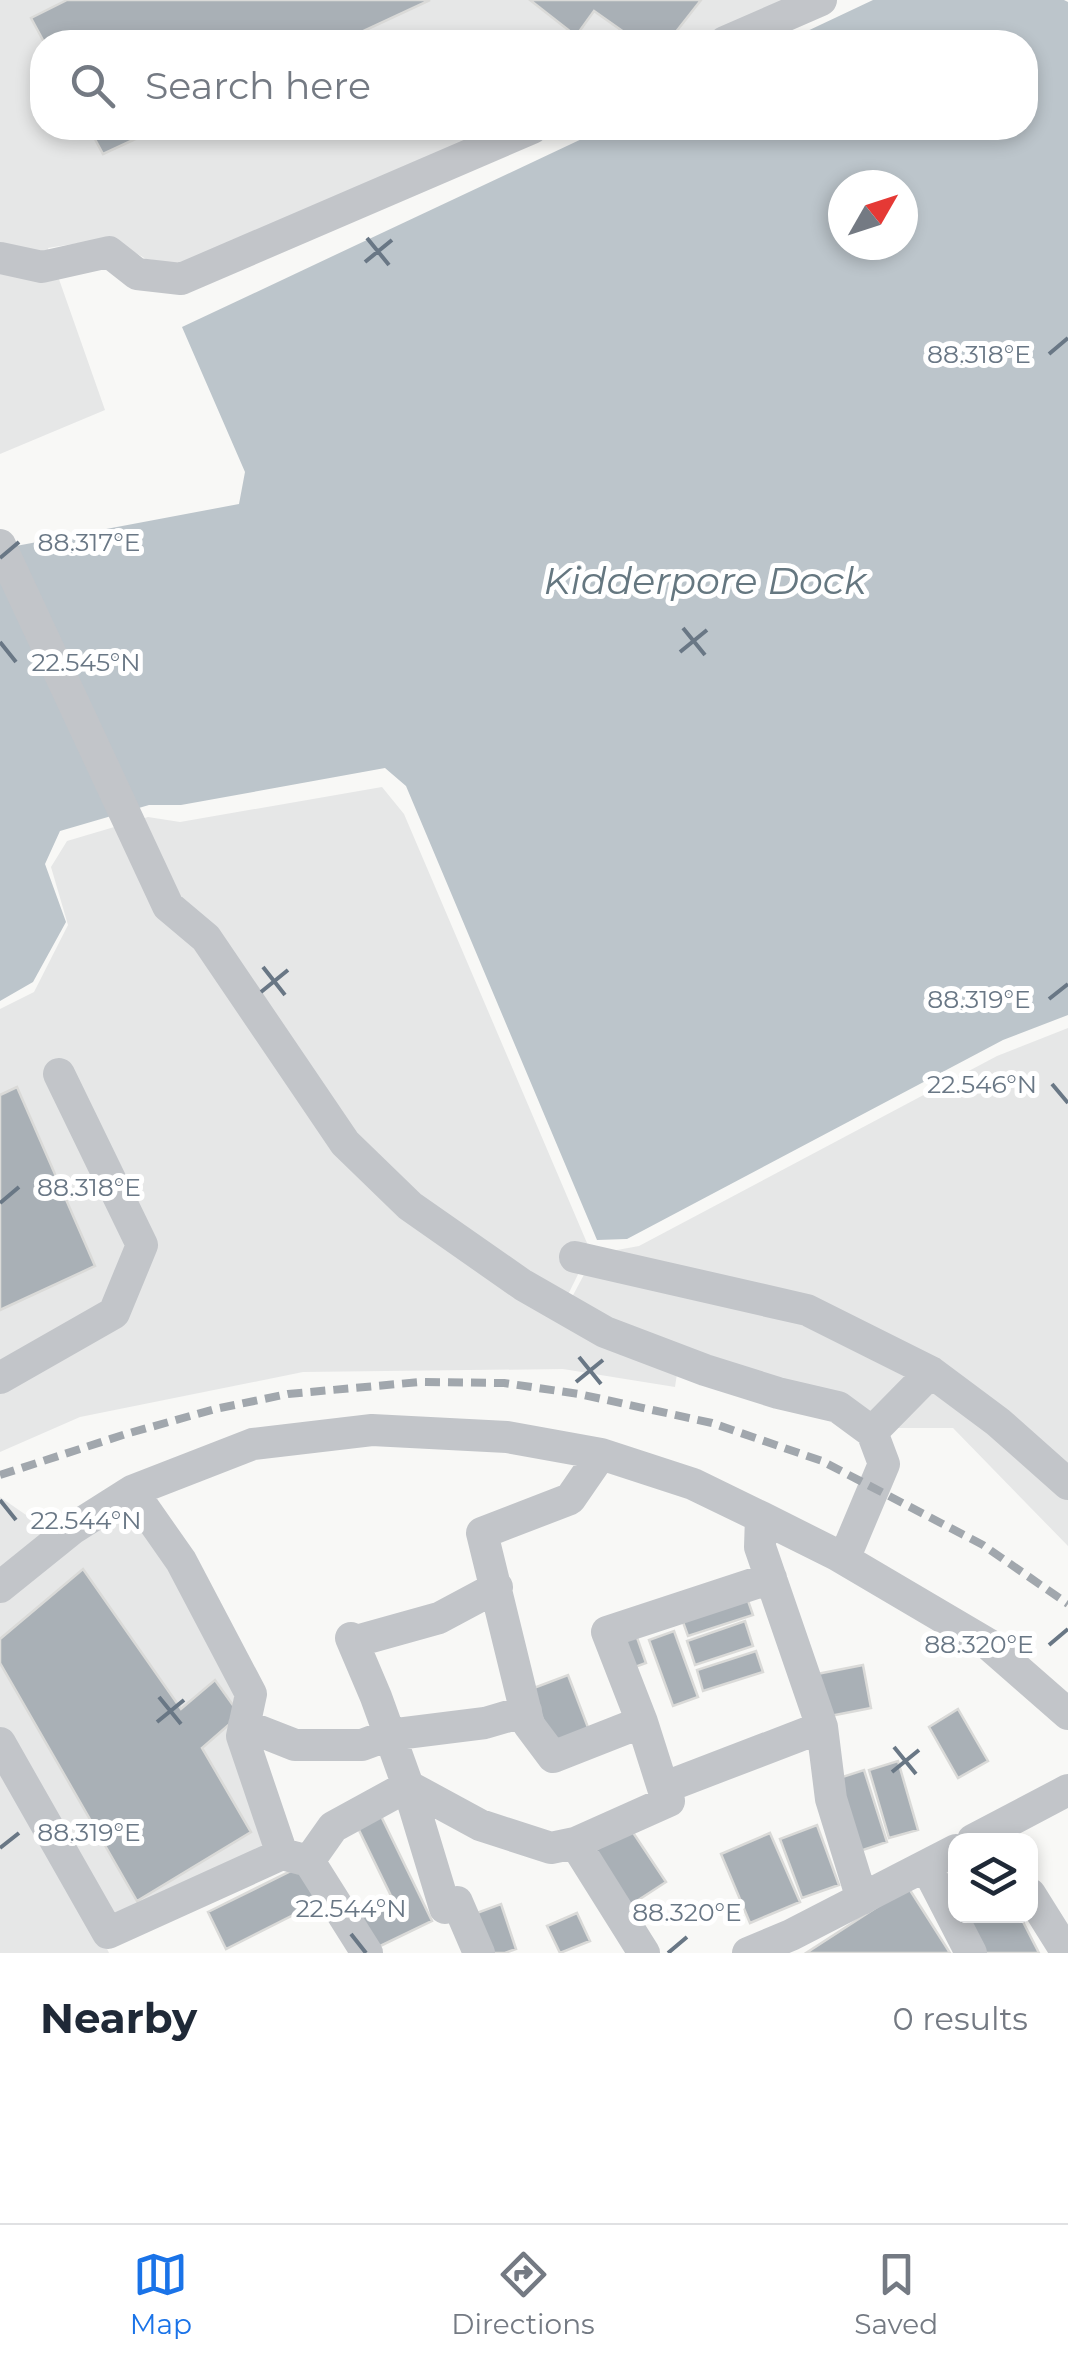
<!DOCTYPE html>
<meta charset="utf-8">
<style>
:root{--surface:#fff;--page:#f2f2f3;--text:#1f2937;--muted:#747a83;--line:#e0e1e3;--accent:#1a73e8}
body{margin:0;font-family:Montserrat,sans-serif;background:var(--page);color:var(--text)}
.controls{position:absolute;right:30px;bottom:30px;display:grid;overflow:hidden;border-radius:20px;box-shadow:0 5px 15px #0003}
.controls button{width:90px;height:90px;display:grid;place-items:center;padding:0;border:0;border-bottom:2px solid var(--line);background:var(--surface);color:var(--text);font:50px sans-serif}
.compass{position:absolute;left:828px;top:170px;width:90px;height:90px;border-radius:50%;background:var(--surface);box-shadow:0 5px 15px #0003;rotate:51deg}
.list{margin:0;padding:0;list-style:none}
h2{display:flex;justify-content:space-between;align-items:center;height:130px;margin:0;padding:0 40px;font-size:42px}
h2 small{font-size:32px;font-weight:400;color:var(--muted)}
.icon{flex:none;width:55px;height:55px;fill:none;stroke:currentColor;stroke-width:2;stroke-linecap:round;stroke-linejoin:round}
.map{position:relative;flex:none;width:1068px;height:1953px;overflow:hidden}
.search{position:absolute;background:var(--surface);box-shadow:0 5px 15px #0003;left:30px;right:30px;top:30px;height:110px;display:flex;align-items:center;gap:25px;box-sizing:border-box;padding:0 35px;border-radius:40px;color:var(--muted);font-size:38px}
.sheet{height:270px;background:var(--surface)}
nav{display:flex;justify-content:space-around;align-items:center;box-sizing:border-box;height:140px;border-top:2px solid var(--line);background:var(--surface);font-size:28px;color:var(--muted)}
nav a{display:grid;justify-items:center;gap:5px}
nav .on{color:var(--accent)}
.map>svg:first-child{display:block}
</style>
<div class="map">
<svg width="1068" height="1953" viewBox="0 0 1068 1953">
<rect width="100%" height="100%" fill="#f8f8f6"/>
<path fill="#e6e7e7" d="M0 0H800L703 42H42V128H507L188 265 146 259 110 238 48 248 105 410 0 454Z
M382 787 404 814 590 1250 557 1317 678 1367 675 1387 563 1369 303 1372 80 1417 0 1452V1009L34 992 68 925 51 867 67 841 148 817 180 822Z
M1068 1028V1546L953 1428H884L702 1360 571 1299 595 1254 639 1246 997 1056Z
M0 1497 71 1546 130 1504 246 1691 273 1846 99 1932 109 1953H0Z"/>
<path fill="#bcc5cb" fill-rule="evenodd" d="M873 0H1064L1068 2V1015L1003 1040 627 1239 597 1240 406 786 385 768 181 805H149L60 831 45 864 66 922 33 982 0 1001V549L239 504 245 472 182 327 605 128H1026V42H784ZM843 185H903V245H843Z"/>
<path fill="#a9b0b6" stroke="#dadad8" stroke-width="2.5" d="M67 0H430L340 42H44L31 18Z
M530 0H701L668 42H638L594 11 576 36Z
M89 128H159L103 154Z
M17 1087 95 1266 0 1310V1095Z
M83 1569 181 1709 215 1680 240 1715 202 1748 251 1832 137 1901 0 1663V1639Z
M744 1589 753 1615 688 1636 679 1611Z
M745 1621 753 1646 695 1665 687 1641Z
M634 1629 646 1663 624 1671 612 1637Z
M674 1631 698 1697 673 1706 649 1640Z
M756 1651 763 1672 703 1691 697 1670Z
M863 1665 871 1708 825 1717 817 1674Z
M568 1675 592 1738 555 1751 531 1689Z
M958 1709 988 1761 958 1778 929 1727Z
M898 1761 918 1830 889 1838 869 1770Z
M864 1770 887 1842 857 1852 833 1780Z
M380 1814 432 1921 374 1949 359 1917 393 1900 357 1826Z
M817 1825 839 1885 802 1898 780 1839Z
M630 1828 666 1882 623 1910 588 1855Z
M770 1833 800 1902 750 1923 721 1854Z
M303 1865 321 1901 226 1949 208 1912Z
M908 1887 950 1953H806Z
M501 1904 516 1949 505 1953H488L474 1914Z
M577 1913 590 1941 560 1953 547 1926Z
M958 1916H1020L1039 1953H977Z"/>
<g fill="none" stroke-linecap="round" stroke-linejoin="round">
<path stroke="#c2c5c9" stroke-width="32" d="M725 42 821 0
M0 258 42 267 109 252 137 274 181 279 532 128
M0 545 168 906 206 938 345 1143 410 1206 523 1285 605 1332 705 1370 778 1393 838 1407 872 1432 884 1464 844 1559
M575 1257 807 1310 931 1372 998 1422 1068 1484
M0 1378 114 1313 142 1245 59 1074
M872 1432 931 1372
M601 1454 570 1499 482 1533 529 1725 553 1757 642 1722
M132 1491 181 1561 251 1694 242 1736 282 1854 309 1861 367 1953
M761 1517 760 1547 822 1727 831 1799 862 1899
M0 1587 72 1529 132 1491 253 1444 372 1430 507 1437 601 1454 693 1484 761 1517 837 1555 988 1644 1068 1714
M351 1638 376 1697 408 1786 480 1825 551 1848 575 1843
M353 1642 439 1618 497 1587
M244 1725 295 1745H362L389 1735 485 1723 526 1711
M0 1743 108 1933 282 1854
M663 1788 642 1722 607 1632 771 1578
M973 1840 1068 1790
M309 1861 333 1827 408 1786 445 1908 457 1902 479 1953
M926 1866 971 1953
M1030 1894 1067 1953
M644 1953 575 1843 669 1801 663 1788 822 1727
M748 1953 791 1935 956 1850"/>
<path stroke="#a1a7ad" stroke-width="8" stroke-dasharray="15 8" stroke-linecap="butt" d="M0 1475 126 1434 215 1409 288 1394 420 1382 504 1383 579 1394 712 1423 822 1461 983 1545 1068 1604"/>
</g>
<path fill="none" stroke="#697785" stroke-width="4" d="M367 238 389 265M365 262 392 240M1049 354 1068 338M0 558 19 542M683 628 705 655M0 642 16 662M680 652 707 630M263 967 285 995M261 992 288 970M1049 999 1068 984M1052 1084 1068 1103M0 1203 19 1187M579 1357 601 1384M576 1382 603 1360M0 1500 16 1520M1049 1645 1068 1629M159 1697 181 1724M157 1722 184 1700M894 1747 916 1774M892 1772 919 1750M0 1848 19 1833M351 1934 366 1953M668 1953 687 1937"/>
<g text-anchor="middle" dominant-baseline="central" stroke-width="10" stroke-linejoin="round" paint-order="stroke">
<g font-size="38" font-style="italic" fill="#657780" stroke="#fff">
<text x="705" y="580">Kidderpore Dock</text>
</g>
</g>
<g font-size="25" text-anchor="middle" fill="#697785" stroke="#fff" stroke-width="10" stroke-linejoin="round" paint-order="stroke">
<text x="979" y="363">88.318°E</text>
<text x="89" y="551">88.317°E</text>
<text x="86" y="671">22.545°N</text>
<text x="979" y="1008">88.319°E</text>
<text x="982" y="1093">22.546°N</text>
<text x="89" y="1196">88.318°E</text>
<text x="86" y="1529">22.544°N</text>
<text x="979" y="1653">88.320°E</text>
<text x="89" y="1841">88.319°E</text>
<text x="351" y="1917">22.544°N</text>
<text x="687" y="1921">88.320°E</text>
</g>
</svg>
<div class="controls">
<button><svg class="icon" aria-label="layers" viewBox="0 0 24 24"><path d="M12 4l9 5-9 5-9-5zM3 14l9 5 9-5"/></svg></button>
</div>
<svg class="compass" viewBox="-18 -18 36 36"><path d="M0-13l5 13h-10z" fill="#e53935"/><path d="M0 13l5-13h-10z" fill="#747a83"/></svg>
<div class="search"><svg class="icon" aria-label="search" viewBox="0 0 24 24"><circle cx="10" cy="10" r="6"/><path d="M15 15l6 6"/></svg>Search here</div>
</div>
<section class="sheet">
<h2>Nearby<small>0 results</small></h2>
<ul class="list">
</ul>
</section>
<nav>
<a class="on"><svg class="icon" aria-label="map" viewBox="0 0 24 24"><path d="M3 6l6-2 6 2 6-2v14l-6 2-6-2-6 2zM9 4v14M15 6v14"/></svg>Map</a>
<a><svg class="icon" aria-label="directions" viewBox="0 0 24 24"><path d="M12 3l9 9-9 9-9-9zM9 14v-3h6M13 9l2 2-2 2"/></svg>Directions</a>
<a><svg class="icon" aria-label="saved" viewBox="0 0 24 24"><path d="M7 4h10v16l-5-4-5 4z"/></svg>Saved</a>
</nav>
